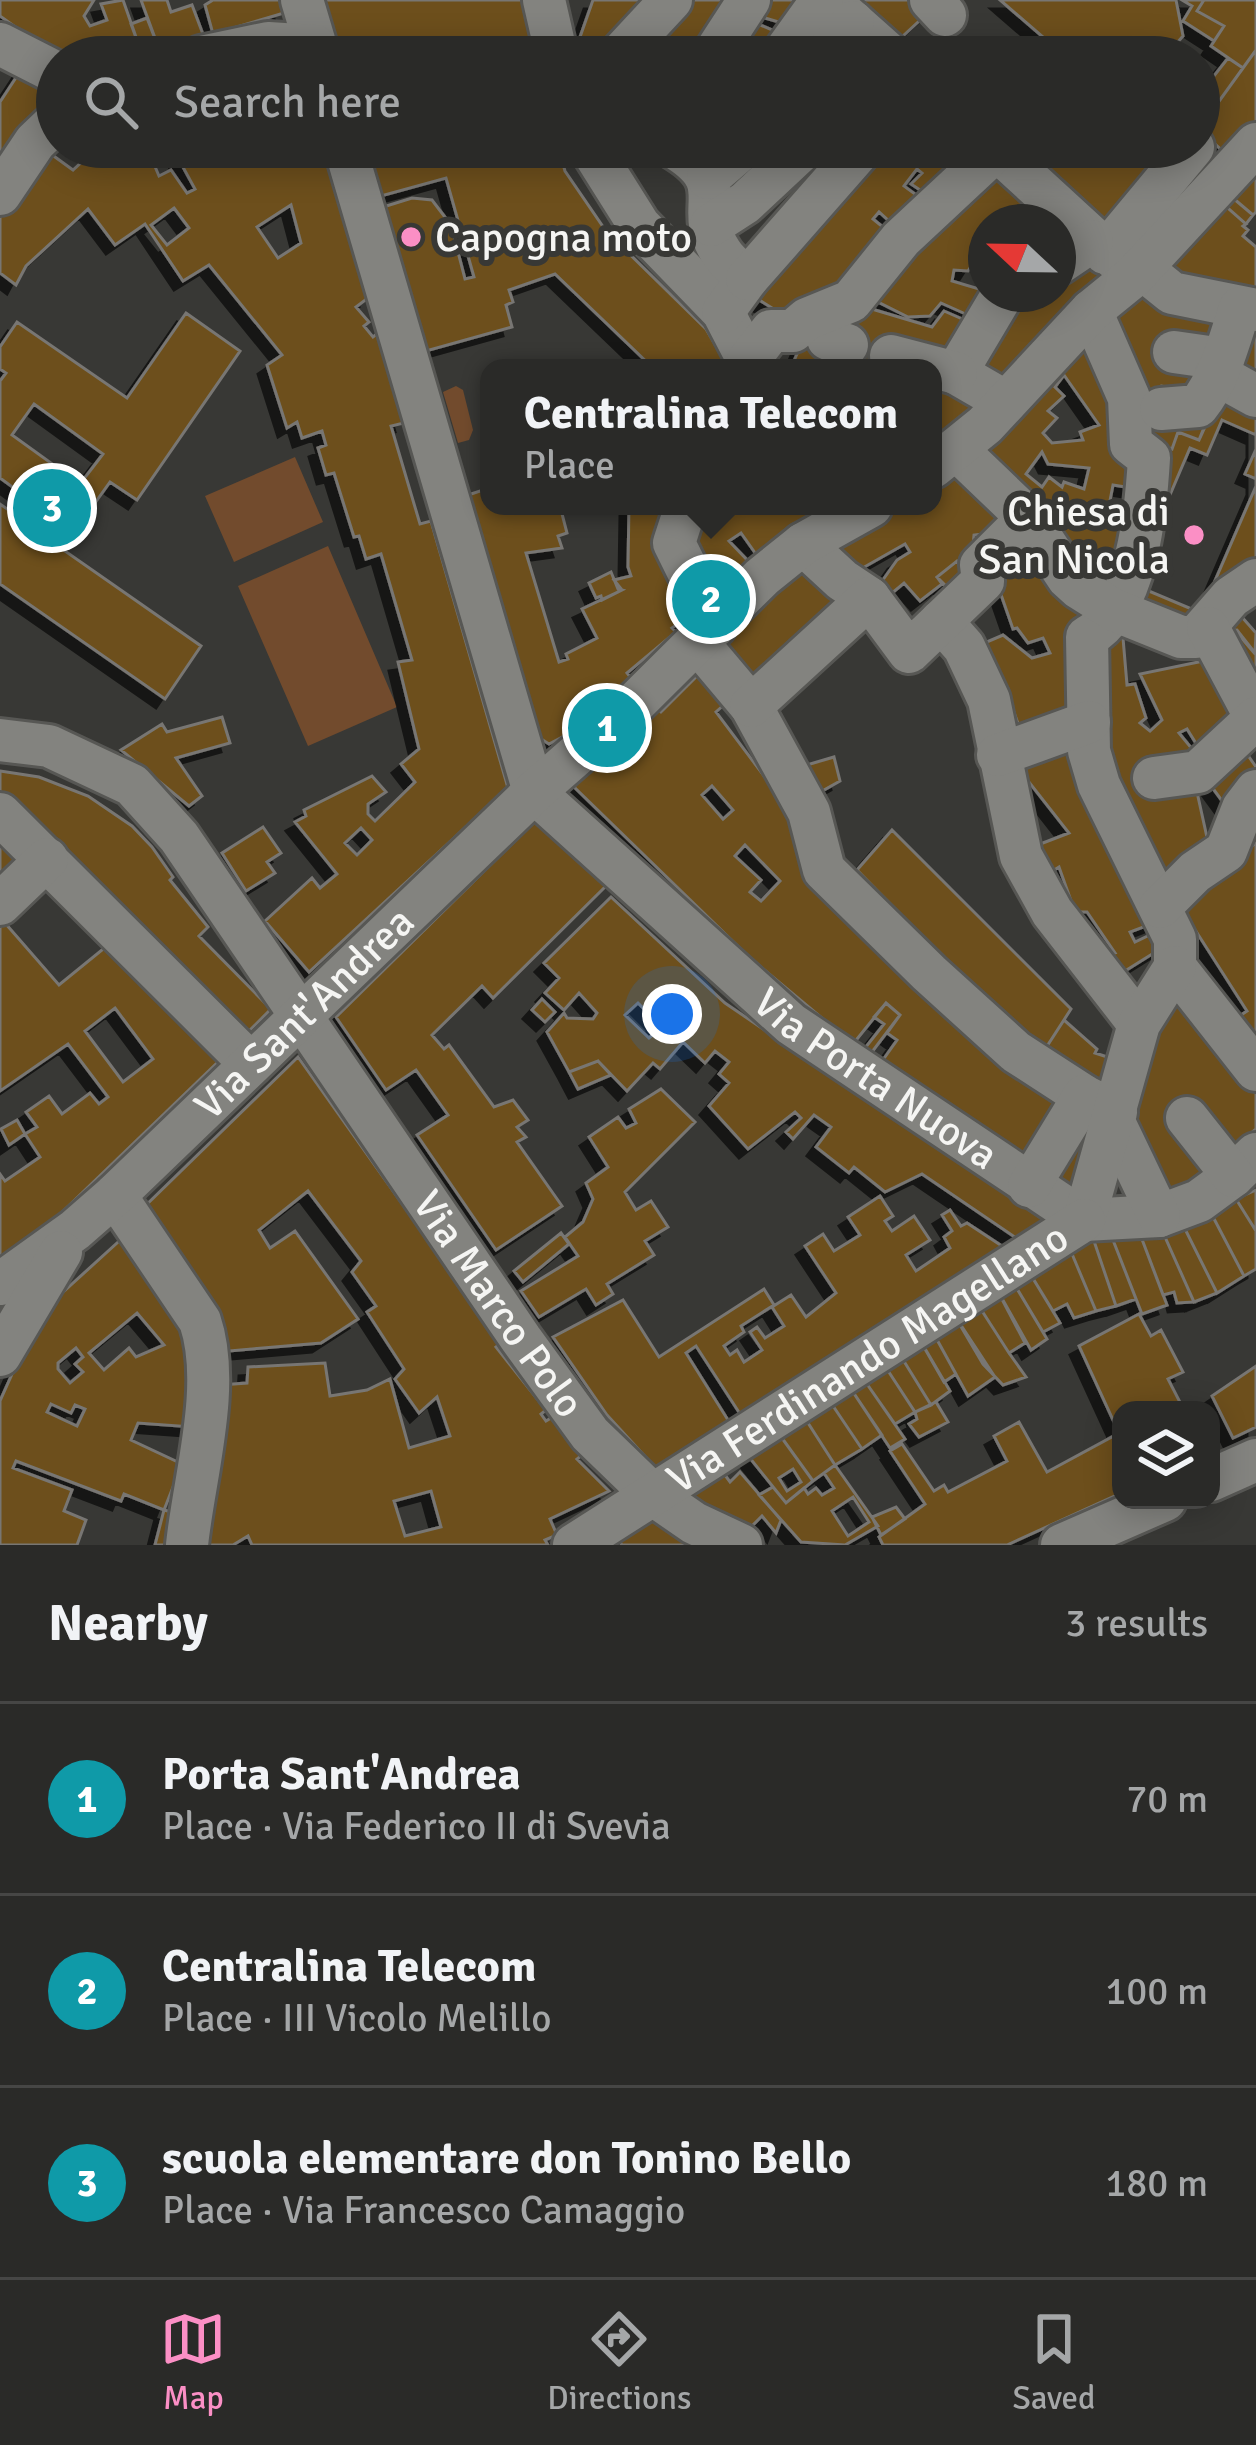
<!DOCTYPE html>
<meta charset="utf-8">
<style>
:root{--surface:#2a2a28;--page:#363634;--text:#f1f3f6;--muted:#a5a7a8;--line:#464645;--accent:#fb8fc5}
body{margin:0;font-family:Signika,sans-serif;background:var(--page);color:var(--text)}
.controls{position:absolute;right:36px;bottom:36px;display:grid;overflow:hidden;border-radius:24px;box-shadow:0 6px 30px #0003}
.controls button{width:108px;height:108px;display:grid;place-items:center;padding:0;border:0;border-bottom:3px solid var(--line);background:var(--surface);color:var(--text);font:60px sans-serif}
.compass{position:absolute;left:968px;top:204px;width:108px;height:108px;border-radius:50%;background:var(--surface);box-shadow:0 6px 30px #0003;rotate:292deg}
.you{position:absolute;left:672px;top:1014px;width:42px;height:42px;margin:-30px;border:9px solid #fff;border-radius:50%;background:#1a73e8;box-shadow:0 0 0 18px #1a73e833}
.badge{display:grid;place-items:center;width:78px;height:78px;border-radius:50%;background:var(--accent);color:#fff;font-size:39px;font-weight:700}
.pin{position:absolute;translate:-50% -50%;border:6px solid #fff;box-shadow:0 3px 12px #0006}
.popup{position:absolute;left:480px;top:359px;width:462px;height:156px;box-sizing:border-box;display:grid;place-content:center;border-radius:24px;background:var(--surface);filter:drop-shadow(0 3px 9px #0005);font-size:39px;white-space:nowrap;color:var(--muted)}
.popup b{font-size:45px;color:var(--text)}
.popup::after{content:'';position:absolute;left:50%;top:100%;margin-left:-24px;border:24px solid transparent;border-top-color:var(--surface)}
.list{margin:0;padding:0;list-style:none}
h2{display:flex;justify-content:space-between;align-items:center;height:156px;margin:0;padding:0 48px;font-size:51px}
h2 small{font-size:39px;font-weight:400;color:var(--muted)}
.list li{display:grid;grid-template-columns:78px 1fr auto;gap:36px;align-items:center;box-sizing:border-box;height:192px;padding:0 48px;border-top:3px solid var(--line)}
.list b{display:block;font-size:45px;white-space:nowrap}
.list p{margin:0;font-size:39px;white-space:nowrap;color:var(--muted)}
.list em{font-size:39px;font-style:normal;color:var(--muted)}
.icon{flex:none;width:66px;height:66px;fill:none;stroke:currentColor;stroke-width:2;stroke-linecap:round;stroke-linejoin:round}
.map{position:relative;flex:none;width:1256px;height:1545px;overflow:hidden}
.search{position:absolute;background:var(--surface);box-shadow:0 6px 30px #0003;left:36px;right:36px;top:36px;height:132px;display:flex;align-items:center;gap:30px;box-sizing:border-box;padding:0 42px;border-radius:66px;color:var(--muted);font-size:45px}
.sheet{height:732px;background:var(--surface)}
nav{display:flex;justify-content:space-around;align-items:center;box-sizing:border-box;height:168px;border-top:3px solid var(--line);background:var(--surface);font-size:33px;color:var(--muted)}
nav a{display:grid;justify-items:center;gap:6px}
nav .on{color:var(--accent)}
.map>svg:first-child{display:block}
</style>
<div class="map">
<svg width="1256" height="1545" viewBox="0 0 1256 1545">
<defs>
<filter id="shadow"><feDropShadow dx="-9" dy="9" stdDeviation="0" flood-color="#0009"/></filter>
</defs>
<rect width="100%" height="100%" fill="#383835"/>
<path fill="#724b2d" d="M456 386 463 390 473 430 469 440 458 443 443 392Z
M295 457 323 522 234 562 205 496Z
M328 546 397 707 308 746 238 586Z"/>
<path fill="#6d501a" stroke="#787673" stroke-width="3" fill-rule="evenodd" filter="url(#shadow)" d="M0 0H94L84 16 90 26 107 20 101 4 123 0 143 57H57L0 16Z
M141 0H167L171 12 192 5 207 45 162 57Z
M213 0H280L284 13 213 34 205 5Z
M323 0H525L535 57H339Z
M593 0H663L609 57H578L569 46 580 37Z
M678 0H745L705 57H628Z
M754 0H810L799 28 748 13Z
M836 0H922L931 10 891 47Z
M1000 0H1176L1183 36 1165 57H1066Z
M1182 0H1204L1197 11 1224 26 1214 41 1183 21 1192 6Z
M1204 0H1256V50L1243 68 1211 46 1224 26 1197 11Z
M147 18 162 57H143L131 24Z
M744 18 791 38 777 57H718Z
M1256 50V122L1228 156 1199 129Z
M1228 58 1243 68 1199 129V95Z
M23 67 53 87 0 166V102Z
M98 147H141L147 159 151 157 159 176 171 170 187 193 195 189 172 147H261L269 155 279 147H325L368 298 356 307 369 322 364 326 373 337 378 333 404 423 391 426 420 524 431 521 508 788 309 972 265 921 312 878 320 888 337 874 295 822 306 816 304 810 372 776 386 792 368 804V814L375 821 415 782 401 764 419 749 398 662 412 660 381 554 366 559 359 536 354 537 334 473 326 475 318 448 326 445 322 431 302 438 297 422 287 428 267 365 282 355 209 265 183 281 145 224 115 245 88 209 26 266 16 285 0 273V216L44 149 73 170ZM291 205 301 243 278 258 257 227ZM174 208 189 228 167 245 151 225ZM361 828 372 840 357 855 345 843Z
M366 147H558L565 171 606 231 706 329 729 368H653L555 274 509 290 513 302 506 305 512 327 426 351 383 207 412 198 432 200 451 225 465 279 474 277 446 178 381 196Z
M871 147H970L935 200 911 184 922 173 917 169 904 186 930 205 900 231 879 212 873 219 894 236 847 298 780 313 753 296Z
M1005 147H1066L1060 154 1066 161 1080 147H1184L1106 243Z
M994 160 1083 243 1058 256V222H986V243L968 271 954 270 952 281 986 291 979 320 941 303 930 316 908 317 866 296Z
M1256 161V212L1253 215 1227 193Z
M1227 193 1253 215 1246 224 1220 201Z
M1220 201 1246 224 1243 226 1248 230 1243 236 1256 247V306L1159 270Z
M1085 251 1115 280 1002 394 963 369 1013 294H1058V268Z
M1139 282 1218 310 1221 353 1197 394 1162 386 1161 405 1137 392 1098 314Z
M855 304 932 327 944 311 969 322 950 365 791 368 805 335Z
M186 313 240 351 137 500 110 482 62 549 201 646 165 699 0 584V504L10 511 22 494 0 478V381L6 373 0 369V347L17 322 127 398ZM34 404 103 454 80 484 12 435Z
M1256 315V377L1226 363Z
M1093 325 1125 397 1128 418 1123 448 1140 457 1142 490 1139 515 1120 586 1090 580 1070 569 1062 555V544L972 451 1022 402 1019 399 1052 361ZM1064 375 1099 425 1080 432 1083 440 1052 443 1043 433 1057 418 1048 411 1064 396 1055 387ZM1042 452 1048 464 1089 468 1084 489 1064 482 1062 487 1049 477 1042 487 1026 474ZM1113 485 1132 488V493L1125 492 1122 513 1108 511Z
M933 370 996 400 933 454Z
M1220 388 1256 409V573L1198 624 1134 596 1156 443 1172 449 1178 432 1199 440Z
M1137 412 1209 418 1199 440 1178 432 1172 449 1156 443Z
M1222 420 1256 435V449L1245 474 1256 479V486L1201 613 1132 584 1190 448 1207 455Z
M957 462 1020 521 991 533 974 535 972 557 964 569 957 561 937 577 942 584 920 601 904 583 891 594 880 584 897 560 910 552 905 544 845 578 819 552 903 506H933V480Z
M489 488V506H560L567 533 558 536 562 548 526 553 559 662 568 659 566 654 597 638 582 609 622 590 614 580 631 576 628 567 629 506H677L698 610 672 628 676 632 627 673 639 688 598 718 549 744 538 737 468 495Z
M695 506H836L758 557 741 533 729 541 750 563 708 599 680 539Z
M1025 526 1088 624 1083 712 1021 732 1000 673 982 644 1003 635 1032 658 1050 653 1043 638 1028 643 1017 628 1013 629 990 563Z
M811 558 856 595 753 690 718 652Z
M957 561 974 580 955 595 937 577Z
M611 572 618 589 622 590 602 600 601 596 596 598 589 583Z
M1241 616 1256 633 1255 653 1237 630 1225 631Z
M1233 628 1256 655V697L1225 631Z
M1123 638 1127 685 1135 684 1146 718 1140 723 1150 731 1162 720 1140 674 1218 658 1246 708 1197 745 1187 729 1179 733 1193 750 1195 783 1210 851 1168 889 1098 744 1096 641Z
M706 667 726 703 716 712 813 841 1071 1097 1031 1163 880 1064 897 1040 887 1033 900 1015 886 1003 853 1044 749 957 573 786 653 704 661 712ZM712 786 733 810 723 819 702 795ZM745 845 780 881 761 901 750 892 761 880 735 856Z
M222 717 230 743 176 758 202 796 189 806 121 750 162 724 167 732Z
M1057 744 1085 755 1154 923 1130 932 1135 942 1158 931 1165 946 1117 976 1101 957 1115 953 1087 912H1075L1059 867 1043 877 1035 846 1069 833 1021 772Z
M1245 751 1256 767V776L1225 805 1206 779Z
M834 757 840 781 815 795 793 769Z
M0 771 39 777 88 796 132 826 152 847 173 877 170 880 208 927 199 936 271 1009 244 1036 0 794Z
M539 817 606 886 493 998 482 986 432 1035 444 1049 449 1045 494 1107 513 1100 528 1120 517 1127 526 1137 517 1142 562 1206 496 1250 417 1135 448 1115 416 1070 386 1090 336 1017Z
M263 827 281 853 267 862 275 873 246 891 222 853Z
M892 830 1071 1009 1040 1057 857 870Z
M0 832 28 859 0 888Z
M1256 843V1046L1232 1021 1247 1011 1176 900Z
M611 897 725 1003 1050 1224 1022 1242 922 1174 885 1192 854 1167 849 1173 816 1147 831 1127 814 1115 793 1139 786 1132 801 1118 795 1112 748 1149 709 1106 729 1083 719 1074 729 1062 715 1051 705 1063 683 1042 660 1069 653 1063 627 1091 598 1061 569 1072 547 1032 564 1013 567 1018 593 1019 597 1013 579 993 564 1010 545 993 559 978 544 963ZM638 1003 656 1021 655 1033 649 1038 625 1015Z
M5 923 59 985 108 945 221 1059 56 1218 0 1261V1174L5 1181 40 1157 25 1134 37 1127 26 1112 49 1096 62 1114 90 1093 99 1104 108 1097 68 1044 0 1091V927ZM115 1008 153 1059 123 1082 85 1031Z
M1182 990 1256 1090V1129L1193 1183 1158 1196 1125 1128 1154 1019Z
M542 999 555 1012 545 1022 532 1010Z
M886 1003 900 1015 872 1052 865 1048 884 1024 874 1017Z
M1064 1020 1097 1049 1095 1053 1120 1061 1110 1096 1040 1057Z
M298 1057 501 1343 496 1347 546 1410 541 1414 546 1421 551 1418 582 1455 577 1459 609 1491 550 1519 557 1535 545 1540 548 1545H252L248 1536 233 1545H199L220 1385 247 1383 248 1367 325 1363 330 1396 367 1390 390 1379 409 1448 450 1436 437 1397 419 1413 395 1379 404 1369 367 1312 376 1306 352 1272 361 1261 308 1191 259 1230 270 1248 295 1231 358 1319 321 1343 218 1352 139 1212ZM431 1491 441 1527 405 1536 394 1501Z
M598 1061 611 1075 578 1089 569 1072Z
M661 1089 695 1122 625 1192 636 1210 651 1201 668 1227 645 1241 654 1255 607 1284 613 1294 596 1305 586 1289 539 1317 521 1291 578 1256 565 1237 583 1222 593 1199 586 1183 608 1167 589 1137 618 1117 626 1128 636 1123 629 1109Z
M1089 1108 1104 1117 1082 1194 1049 1174Z
M17 1120 25 1134 9 1145 1 1129Z
M1256 1190V1231L1236 1199Z
M880 1196 893 1216 885 1221 892 1231 914 1216 930 1240 906 1255 916 1271 950 1248 944 1237 952 1231 942 1215 950 1210 961 1226 967 1223 1008 1250 744 1420 696 1346 686 1353 733 1428 662 1475 607 1415 553 1337 623 1300 659 1357 764 1289 774 1305 741 1326 744 1332 724 1346 730 1355 737 1350 744 1362 762 1350 750 1332 757 1327 765 1338 784 1326 772 1307 791 1295 806 1317 836 1293 805 1246 823 1234 834 1251 860 1235 848 1217Z
M1236 1199 1256 1231V1269L1244 1276 1211 1213Z
M1211 1213 1244 1276 1217 1293 1182 1223Z
M1182 1223 1217 1293 1194 1302 1161 1228Z
M1161 1228 1194 1302 1177 1303 1174 1292 1163 1295 1140 1234Z
M128 1233 189 1328 192 1427 138 1423 131 1440 182 1464 164 1510 124 1494 121 1501 16 1461 13 1468 72 1490 64 1511 86 1520 77 1545H0V1401L39 1314ZM137 1313 164 1345 136 1357 129 1348 104 1370 89 1353ZM76 1348 83 1357 75 1364 83 1372 70 1383 58 1369V1363ZM51 1404 71 1413 75 1405 85 1409 77 1426 47 1412Z
M561 1233 569 1244 523 1282 514 1271Z
M1140 1234 1167 1305 1142 1314 1113 1240Z
M1113 1240 1136 1299 1116 1306 1094 1241Z
M1094 1241 1116 1306 1096 1311 1067 1242Z
M1067 1242 1096 1311 1074 1318 1067 1304 1053 1311 1026 1267Z
M1026 1267 1060 1323 1043 1332 1010 1277Z
M1010 1277 1047 1339 1031 1350 995 1286Z
M995 1286 1025 1343 1009 1353 975 1300Z
M975 1300 1009 1353 1026 1377 1003 1385 983 1364 953 1313Z
M953 1313 995 1377 968 1396 930 1327Z
M1139 1314 1151 1336 1161 1330 1183 1372 1168 1379 1184 1410H1121V1493L1007 1545H883L879 1537 925 1504 890 1451 902 1444 934 1491 944 1485 948 1492 1007 1461 994 1436 1019 1422 1047 1472 1119 1433 1079 1346Z
M930 1327 956 1374 944 1382 917 1335Z
M917 1335 950 1391 931 1405 897 1350Z
M897 1350 931 1405 915 1412 881 1360Z
M881 1360 915 1412 895 1424 860 1374Z
M1256 1366V1427L1233 1438 1212 1396Z
M860 1374 905 1439 890 1448 847 1383Z
M847 1383 882 1435 862 1449 827 1397Z
M827 1397 862 1449 835 1465 801 1412Z
M936 1402 948 1422 919 1437 909 1424 917 1419 915 1412Z
M801 1412 835 1465 813 1481 774 1427Z
M774 1427 813 1481 786 1503 741 1447Z
M717 1464 730 1482 740 1472 781 1520 776 1533 762 1516 749 1529 684 1494Z
M835 1465 878 1526 845 1545 801 1542 759 1495 773 1487 786 1503 804 1488 808 1494 816 1488 822 1495 834 1488 824 1473Z
M793 1469 801 1482 787 1491 779 1478Z
M853 1497 869 1522 848 1536 832 1511Z
M896 1507 905 1519 881 1535 872 1517Z
M164 1510 179 1514 177 1545H155Z
M652 1520 692 1545H622L618 1540Z"/>
<g fill="none" stroke-linecap="round" stroke-linejoin="round">
<g stroke="#575754" stroke-width="48">
<g id="minor">
<path d="M302 0 319 57"/>
<path d="M544 0 557 57"/>
<path d="M828 0 892 57"/>
<path d="M931 0 945 15"/>
<path d="M0 44 57 73"/>
<path d="M201 57 268 43 315 46"/>
<path d="M618 57 671 0"/>
<path d="M712 57 749 0"/>
<path d="M781 57 822 0"/>
<path d="M823 57 853 22"/>
<path d="M345 147 534 792"/>
<path d="M590 147 639 225 723 312 752 368"/>
<path d="M673 147C738 186 690 205 721 252 727 262 739 271 747 279L723 312"/>
<path d="M982 147 990 156 1000 153 1134 276"/>
<path d="M708 178 744 147"/>
<path d="M0 194 35 142 57 121"/>
<path d="M711 225 745 203 805 147"/>
<path d="M1105 253 1193 147"/>
<path d="M1058 264 1092 241"/>
<path d="M1141 268 1172 293 1256 310"/>
<path d="M747 279 863 147"/>
<path d="M1003 294 956 373 1006 402"/>
<path d="M1091 311 1129 398 1131 444 1149 458C1146 510 1138 610 1087 637L1089 751 1099 785 1175 939V967L1256 1070"/>
<path d="M828 339 847 345"/>
<path d="M1174 352 1223 359"/>
<path d="M891 356 956 373"/>
<path d="M748 361 771 331H793L807 319 851 301 901 239 990 156"/>
<path d="M1216 374 1256 396"/>
<path d="M1161 409 1198 406C1220 379 1229 341 1240 308"/>
<path d="M956 449 1028 518 1068 578 1079 588 1114 610 1181 637H1196L1231 597 1256 580"/>
<path d="M933 467 985 425 1091 311 1134 276 1256 144"/>
<path d="M686 506 674 543 715 626"/>
<path d="M803 544 842 580 869 598"/>
<path d="M941 621 964 647 989 700 1021 856 1052 912 1139 1024"/>
<path d="M1208 628 1256 718"/>
<path d="M698 643 751 706 809 812 824 870 929 973 1016 1052 1084 1096 1116 1112"/>
<path d="M751 706 869 598 909 652 983 581 981 565 1028 518"/>
<path d="M626 712 762 577 803 544 871 506"/>
<path id="s1" d="M0 740 49 746 132 785 179 837 521 1339 590 1434 652 1494 694 1523 741 1545"/>
<path d="M998 755 1089 722"/>
<path d="M1154 778 1198 772 1256 718"/>
<path id="s2" d="M534 792 791 1024 1084 1220 1159 1216 1199 1201 1233 1176 1256 1154"/>
<path d="M0 814 251 1064"/>
<path d="M0 904 47 859"/>
<path d="M1160 907 1195 872 1226 851 1243 808 1256 791"/>
<path d="M1187 1118 1233 1176"/>
<path d="M1114 1122 1159 1216"/>
<path d="M1029 1186 1084 1096"/>
<path d="M115 1195 200 1321C222 1386 194 1477 187 1545"/>
<path d="M1084 1220 1139 1024 1175 967"/>
<path id="s3" d="M0 1284 75 1230 115 1195 534 792 607 728"/>
<path d="M0 1355 61 1252"/>
<path d="M1211 1480 1256 1460"/>
<path id="s4" d="M574 1545 1084 1220"/>
<path d="M1062 1545 1165 1500"/>
</g>
</g>
<use href="#minor" stroke="#83837f" stroke-width="42"/>
</g>
<g fill="#fb8fc5" stroke="#383835" stroke-width="4.5">
<circle cx="411" cy="237" r="12"/>
<circle cx="1194" cy="535" r="12"/>
</g>
<g text-anchor="middle" dominant-baseline="central" stroke-width="12" stroke-linejoin="round" paint-order="stroke">
<g font-size="42" fill="#f5f5f3" stroke="#383835" text-anchor="start">
<text x="435" y="237">Capogna moto</text>
<text x="1170" y="511" text-anchor="end">Chiesa di<tspan x="1170" dy="48">San Nicola</tspan></text>
</g>
<g font-size="42" fill="#f5f5f3" stroke="#383835">
<text stroke="none"><textPath href="#s3" startOffset="408">Via Sant'Andrea</textPath></text>
<text stroke="none"><textPath href="#s2" startOffset="447">Via Porta Nuova</textPath></text>
<text stroke="none"><textPath href="#s1" startOffset="777">Via Marco Polo</textPath></text>
<text stroke="none"><textPath href="#s4" startOffset="348">Via Ferdinando Magellano</textPath></text>
</g>
</g>
</svg>
<div class="controls">
<button><svg class="icon" aria-label="layers" viewBox="0 0 24 24"><path d="M12 4l9 5-9 5-9-5zM3 14l9 5 9-5"/></svg></button>
</div>
<svg class="compass" viewBox="-18 -18 36 36"><path d="M0-13l5 13h-10z" fill="#e53935"/><path d="M0 13l5-13h-10z" fill="#a5a7a8"/></svg>
<div class="you"></div>
<div class="pin badge" style="left:607px;top:728px;background:#0f9aa8">1</div>
<div class="pin badge" style="left:711px;top:599px;background:#0f9aa8">2</div>
<div class="popup"><b>Centralina Telecom</b>Place</div>
<div class="pin badge" style="left:52px;top:508px;background:#0f9aa8">3</div>
<div class="search"><svg class="icon" aria-label="search" viewBox="0 0 24 24"><circle cx="10" cy="10" r="6"/><path d="M15 15l6 6"/></svg>Search here</div>
</div>
<section class="sheet">
<h2>Nearby<small>3 results</small></h2>
<ul class="list">
<li><span class="badge" style="background:#0f9aa8">1</span><div><b>Porta Sant'Andrea</b><p>Place · Via Federico II di Svevia</p></div><em>70 m</em></li>
<li><span class="badge" style="background:#0f9aa8">2</span><div><b>Centralina Telecom</b><p>Place · III Vicolo Melillo</p></div><em>100 m</em></li>
<li><span class="badge" style="background:#0f9aa8">3</span><div><b>scuola elementare don Tonino Bello</b><p>Place · Via Francesco Camaggio</p></div><em>180 m</em></li>
</ul>
</section>
<nav>
<a class="on"><svg class="icon" aria-label="map" viewBox="0 0 24 24"><path d="M3 6l6-2 6 2 6-2v14l-6 2-6-2-6 2zM9 4v14M15 6v14"/></svg>Map</a>
<a><svg class="icon" aria-label="directions" viewBox="0 0 24 24"><path d="M12 3l9 9-9 9-9-9zM9 14v-3h6M13 9l2 2-2 2"/></svg>Directions</a>
<a><svg class="icon" aria-label="saved" viewBox="0 0 24 24"><path d="M7 4h10v16l-5-4-5 4z"/></svg>Saved</a>
</nav>
